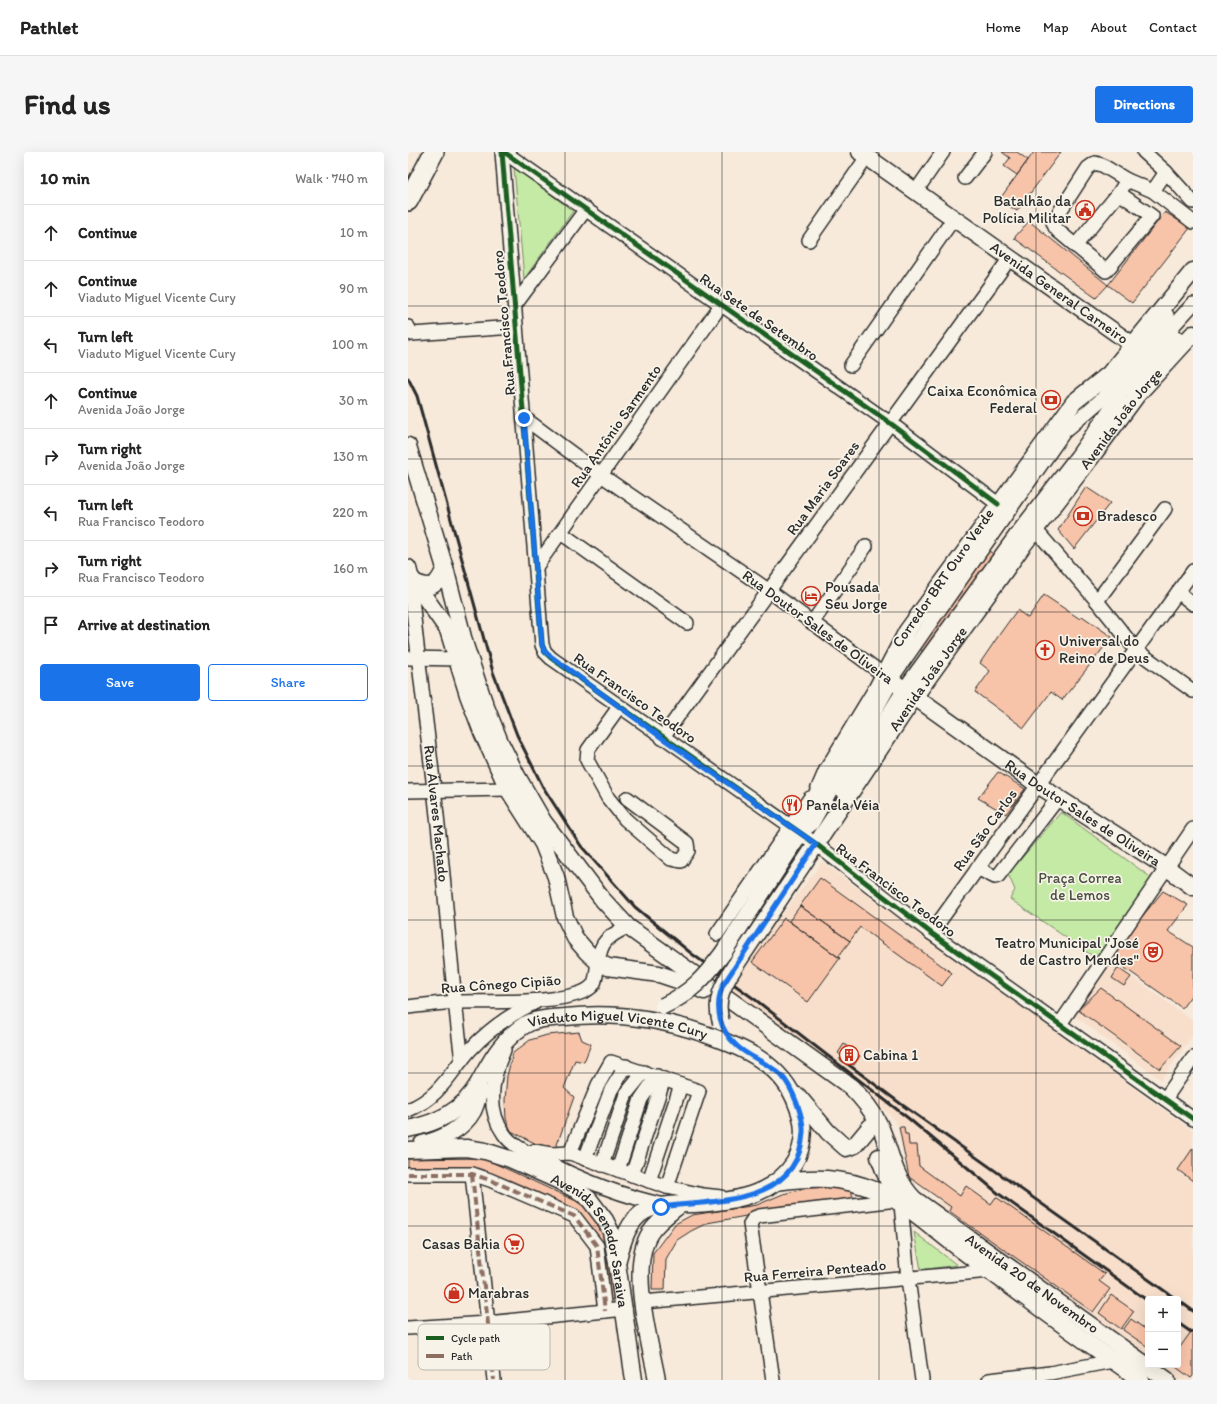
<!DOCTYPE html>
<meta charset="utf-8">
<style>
:root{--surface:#fff;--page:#f6f6f6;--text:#222;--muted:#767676;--line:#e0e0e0;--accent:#1a73e8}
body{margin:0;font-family:Itim,sans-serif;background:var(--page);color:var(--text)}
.controls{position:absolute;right:12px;bottom:12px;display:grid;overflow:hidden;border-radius:4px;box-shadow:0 4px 16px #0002}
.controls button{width:36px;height:36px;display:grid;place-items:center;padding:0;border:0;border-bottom:1px solid var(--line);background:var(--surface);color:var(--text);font:20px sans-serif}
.stop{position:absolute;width:12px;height:12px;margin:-9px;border:3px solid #1a73e8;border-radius:50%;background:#fff}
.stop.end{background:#1a73e8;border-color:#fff;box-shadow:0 1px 4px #0008}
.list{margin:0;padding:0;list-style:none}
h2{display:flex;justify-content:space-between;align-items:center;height:52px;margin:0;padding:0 16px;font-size:17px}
h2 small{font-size:13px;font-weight:400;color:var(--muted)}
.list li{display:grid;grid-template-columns:26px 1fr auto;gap:12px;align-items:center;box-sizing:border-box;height:56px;padding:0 16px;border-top:1px solid var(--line)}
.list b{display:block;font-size:15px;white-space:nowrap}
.list p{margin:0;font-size:13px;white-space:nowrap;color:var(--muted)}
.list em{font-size:13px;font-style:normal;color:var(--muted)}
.actions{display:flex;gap:8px;padding:12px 16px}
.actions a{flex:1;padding:9px 0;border:1px solid var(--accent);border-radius:4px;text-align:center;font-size:14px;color:var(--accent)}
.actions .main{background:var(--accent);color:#fff}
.icon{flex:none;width:22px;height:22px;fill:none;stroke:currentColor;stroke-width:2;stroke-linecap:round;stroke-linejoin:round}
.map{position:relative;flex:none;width:785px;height:1228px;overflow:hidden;border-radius:4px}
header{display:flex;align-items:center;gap:24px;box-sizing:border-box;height:56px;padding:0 20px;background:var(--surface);border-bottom:1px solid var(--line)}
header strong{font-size:19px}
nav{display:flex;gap:22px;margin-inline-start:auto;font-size:14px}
.intro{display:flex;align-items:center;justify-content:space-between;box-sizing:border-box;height:96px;padding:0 24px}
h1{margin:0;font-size:28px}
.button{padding:10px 18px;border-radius:4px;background:var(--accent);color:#fff;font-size:14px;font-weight:700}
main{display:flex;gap:24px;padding:0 24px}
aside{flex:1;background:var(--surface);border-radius:4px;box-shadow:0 4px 16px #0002}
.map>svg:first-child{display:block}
</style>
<header>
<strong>Pathlet</strong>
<nav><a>Home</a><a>Map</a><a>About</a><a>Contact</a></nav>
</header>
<div class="intro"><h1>Find us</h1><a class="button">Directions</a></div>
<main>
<aside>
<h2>10 min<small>Walk · 740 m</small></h2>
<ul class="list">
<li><svg class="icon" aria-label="ahead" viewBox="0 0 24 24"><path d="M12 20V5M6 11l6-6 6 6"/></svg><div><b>Continue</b></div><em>10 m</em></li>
<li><svg class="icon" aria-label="ahead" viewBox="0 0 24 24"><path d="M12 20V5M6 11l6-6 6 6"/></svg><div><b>Continue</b><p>Viaduto Miguel Vicente Cury</p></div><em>90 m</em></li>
<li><svg class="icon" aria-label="left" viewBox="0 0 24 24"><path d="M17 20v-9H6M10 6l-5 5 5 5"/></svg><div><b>Turn left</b><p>Viaduto Miguel Vicente Cury</p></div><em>100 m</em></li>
<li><svg class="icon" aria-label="ahead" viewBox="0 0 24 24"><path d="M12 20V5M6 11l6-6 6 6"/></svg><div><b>Continue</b><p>Avenida João Jorge</p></div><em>30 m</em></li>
<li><svg class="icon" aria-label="right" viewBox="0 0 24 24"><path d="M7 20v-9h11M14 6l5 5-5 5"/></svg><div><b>Turn right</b><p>Avenida João Jorge</p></div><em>130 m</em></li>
<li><svg class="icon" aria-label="left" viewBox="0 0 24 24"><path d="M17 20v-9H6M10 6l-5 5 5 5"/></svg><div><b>Turn left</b><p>Rua Francisco Teodoro</p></div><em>220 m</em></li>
<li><svg class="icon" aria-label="right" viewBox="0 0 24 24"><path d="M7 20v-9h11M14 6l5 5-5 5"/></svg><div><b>Turn right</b><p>Rua Francisco Teodoro</p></div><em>160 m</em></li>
<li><svg class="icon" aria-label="arrive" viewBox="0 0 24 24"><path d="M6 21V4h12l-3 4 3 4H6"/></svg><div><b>Arrive at destination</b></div></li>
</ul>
<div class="actions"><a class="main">Save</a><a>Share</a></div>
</aside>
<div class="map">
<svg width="785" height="1228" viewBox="0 0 785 1228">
<rect width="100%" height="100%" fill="#f7eadb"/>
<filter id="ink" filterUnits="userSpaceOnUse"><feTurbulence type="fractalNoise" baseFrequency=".025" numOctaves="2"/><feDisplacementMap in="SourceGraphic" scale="8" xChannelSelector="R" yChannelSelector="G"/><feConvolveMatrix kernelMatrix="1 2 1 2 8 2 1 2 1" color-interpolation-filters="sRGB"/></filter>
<g filter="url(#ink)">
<path fill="#f7dfcc" d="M414 710 785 979V1228H766L745 1213H770V1147H740V1209L525 1057 532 1047 501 1025 491 975 483 964 446 933 318 837Z
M700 807 785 869V883L753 928 664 862Z"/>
<path fill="#c4eaa5" stroke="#788a68" d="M106 15 165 59 116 127Z
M653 660 745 727 689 807 602 747 607 738 600 722Z
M506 1080 549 1113 513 1118Z"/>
<path fill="#f8c4a9" stroke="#2b2b2b" d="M594 0H609L620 8 609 23 596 14 602 6Z
M626 0H653L609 59 591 48Z
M757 60 782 76 724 151 700 133Z
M621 69 700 133 688 146 606 86Z
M678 335 702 351 666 397 650 378Z
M581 399 587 403 518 502 512 497Z
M636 443 672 467 674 464 704 485 654 548 643 540 616 576 567 540 582 519 572 511 591 483 609 458 620 466Z
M590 620 617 637 598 662 570 646Z
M412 726 544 821 534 834 452 775 442 789 392 754Z
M755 739 780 753 760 779 785 795V841L774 856 701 805Z
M392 754 442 789 430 805 381 769Z
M376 766 432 806 400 850 344 810Z
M710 816 723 825 716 834 704 826Z
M693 836 773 894 752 917 670 858Z
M171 880 174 888 183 892 176 910 167 908 156 936 166 945 146 1001 103 979 98 967 97 948 99 924 105 901 122 888 139 883Z
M436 892 452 904 446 913 430 901Z
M491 975H496L497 982H500L501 993H509L511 1014 552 1044 558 1034 583 1052 588 1045 697 1122 691 1129 702 1137 685 1160 541 1059 543 1055 501 1025Z
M785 996V1029L770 1018Z
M75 1006 168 1049 189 1064 201 1089 210 1147 198 1149 182 1075 84 1025 0 1018V1007Z
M422 1035 442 1038 446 1046 375 1054 366 1059 299 1071 283 1079 269 1088 258 1107 257 1138H244L245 1101 267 1072 284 1063 349 1053 375 1042 400 1036Z
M703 1143 726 1159 713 1177 691 1161Z
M723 1167 740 1179V1195L715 1178Z
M785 1177V1224L783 1226 765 1213H770V1198Z"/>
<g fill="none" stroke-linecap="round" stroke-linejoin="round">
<g stroke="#2b2b2b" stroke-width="16">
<g id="minor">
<path d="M94 0 134 493 137 500 143 506 408 692 523 781 785 967"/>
<path d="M96 0 482 271 590 352"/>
<path d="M736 0 758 20 785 50"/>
<path d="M557 26 577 0"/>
<path d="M508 39 535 0"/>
<path d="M745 39 758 20"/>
<path d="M711 41 744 64 698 119 650 79 647 75 645 70 680 16 687 11 694 13 719 28"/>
<path d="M401 88 459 5"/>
<path d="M667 94 711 41 719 28 745 39 785 70"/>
<path d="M107 153 178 57"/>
<path d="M0 175 4 182 108 175"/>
<path d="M443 213 546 66"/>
<path d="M116 266 193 323 360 438 476 523"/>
<path d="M627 377 689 449 729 499 785 539"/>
<path d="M153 381 279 471"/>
<path d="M128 415 313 153"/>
<path id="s1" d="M2 424C8 496 18 566 26 637 37 728 42 818 54 908"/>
<path d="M770 440 785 452"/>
<path d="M689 449 757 357"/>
<path d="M404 471 458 394"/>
<path d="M1 506 49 507"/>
<path d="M211 555 180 598 179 608 200 646 217 667 263 707 273 709 280 699 279 691 219 646"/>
<path d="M254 586 602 106"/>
<path d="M433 638 496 537 607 384 669 304 743 198 785 152"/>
<path d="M0 639 100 637"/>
<path d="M400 675 404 672 480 536 483 527 656 280 694 247 759 163"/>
<path d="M569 716 587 725 590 724 650 646"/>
<path d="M523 781 785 419"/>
<path d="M309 782 402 646"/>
<path d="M0 855C16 853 32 851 48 850 77 849 164 853 183 835 187 832 187 828 188 824 192 796 191 787 220 775"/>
<path d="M652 872 785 677"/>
<path d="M96 898C84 925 78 957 96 982 104 994 119 1000 131 1006 171 1027 212 1044 257 1053"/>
<path d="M757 947 785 906"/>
<path d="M0 958C32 945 41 922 62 898 81 877 103 862 128 850"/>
<path d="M126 999 143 1002 162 1001 259 1035 295 1043 313 1045"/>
<path d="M162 1001 190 933 203 910 291 939 259 1035"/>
<path d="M177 1007 203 938 218 914"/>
<path d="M194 1013 218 942 236 920"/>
<path d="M210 1018 233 947 249 924"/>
<path d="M0 1022H64L82 1028 166 1064 189 1094 197 1159"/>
<path d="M64 1022 86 1228"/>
<path d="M224 1023 256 927"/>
<path d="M241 1029 273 933"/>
<path d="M493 1052 500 1127 514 1228"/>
<path d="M235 1150 582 1119"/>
<path d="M0 1176 79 1171 217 1157"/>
<path d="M365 1228 342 1072 346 1066 351 1064 489 1048"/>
<path d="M581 1228 642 1221 705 1209 708 1204"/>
</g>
</g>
<g stroke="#2b2b2b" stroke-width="19">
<g id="major">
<path id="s2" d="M452 0 732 198"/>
<path d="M718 235 769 187"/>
<path id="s3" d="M0 294 37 416 57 493 76 550 92 590 109 624 135 669 195 748 220 775 443 935C454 946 464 958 471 972 483 998 485 1026 506 1047L759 1228"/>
<path d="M0 416 2 424 40 478 60 543 74 580 100 637 135 692 148 725 157 765 167 786 179 800 190 810 200 815 251 822 281 832 296 839"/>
<path d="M6 430C24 438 29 434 37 416"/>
<path id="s4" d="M476 523 630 633 758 715 785 735"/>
<path d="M315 801 392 682 419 619 468 538 499 479 666 250 701 222 785 119"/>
<path id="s5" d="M327 814 507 544 616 392 681 308 729 243 785 182"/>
<path d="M390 944 420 980 438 996 447 993 462 975"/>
<path id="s6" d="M0 977C30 971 54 959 70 932 77 920 83 907 92 896 100 886 111 875 123 870 134 866 146 866 157 865 203 860 250 866 294 881 334 895 374 911 389 953 397 972 397 993 386 1011 365 1044 322 1050 286 1052 271 1052 251 1052 237 1059 219 1069 214 1092 209 1111"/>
<path d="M14 992C33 988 55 977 65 959 68 953 70 945 72 938"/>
<path id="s7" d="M0 998 58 996 77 999 102 1007 149 1028 172 1040 181 1047 197 1068 203 1080 209 1111 226 1228"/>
<path d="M471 1005 487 1047"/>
<path d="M368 1030C405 1025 433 1024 469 1039 499 1051 525 1077 551 1096 611 1141 671 1186 733 1228"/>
<path d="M249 1228C242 1189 220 1116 242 1081 250 1069 262 1061 273 1052"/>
</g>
</g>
<g stroke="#2b2b2b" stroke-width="22">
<path id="highway" d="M0 49 26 0"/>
</g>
<use href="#minor" stroke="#f7f3e8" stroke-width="13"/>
<use href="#major" stroke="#f7f3e8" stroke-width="16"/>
<use href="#highway" stroke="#f7f3e8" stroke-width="19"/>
<path stroke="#2b2b2b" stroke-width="3" d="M0 226 9 244 85 520 109 583 135 635 173 694 227 755 284 802 349 849 500 966 591 1042 740 1149
M433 907 493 952 768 1147
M770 1148 785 1159
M770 1171 783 1180"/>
<g stroke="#2b2b2b" stroke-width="19" stroke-linecap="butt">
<path id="major-bridge" d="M255 854C283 841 297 825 315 801
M313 870C306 848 315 833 327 814"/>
</g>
<use href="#major-bridge" stroke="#f7f3e8" stroke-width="16"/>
<path stroke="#8d6e63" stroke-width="4" stroke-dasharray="8 4" stroke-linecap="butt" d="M0 1022H64L82 1028 166 1064 189 1094 197 1159
M64 1022 86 1228"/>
<g stroke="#f7f3e8" stroke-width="8">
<path id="cycleway" d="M94 0 134 493 137 500 143 506 408 692 523 781 785 967
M96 0 482 271 590 352"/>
</g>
<use href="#cycleway" stroke="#1b5e20" stroke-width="5"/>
</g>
</g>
<g fill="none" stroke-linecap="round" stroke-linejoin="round" filter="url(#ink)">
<path stroke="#1a73e8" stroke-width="5" d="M116 266 134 493 137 500 254 586 408 692 315 833C306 855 311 878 329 894 342 906 361 911 374 924 384 935 396 965 395 980 391 1054 306 1048 253 1055"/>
</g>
<path fill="none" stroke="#2b2b2b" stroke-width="1" stroke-opacity="0.55" d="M157 0V1228M314 0V1228M471 0V1228M628 0V1228M0 154H785M0 307H785M0 460H785M0 614H785M0 768H785M0 921H785M0 1074H785"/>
<defs>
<g id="civic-ring" transform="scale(1)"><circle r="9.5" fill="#f7f3e8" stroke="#c8321e" stroke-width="1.5"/><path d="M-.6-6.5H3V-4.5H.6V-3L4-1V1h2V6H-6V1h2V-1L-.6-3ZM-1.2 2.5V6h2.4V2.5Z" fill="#c8321e"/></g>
<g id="bank-ring" transform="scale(1)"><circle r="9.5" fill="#f7f3e8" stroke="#c8321e" stroke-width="1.5"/><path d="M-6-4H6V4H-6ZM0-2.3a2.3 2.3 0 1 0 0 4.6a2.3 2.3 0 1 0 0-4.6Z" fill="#c8321e"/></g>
<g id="hotel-ring" transform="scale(1)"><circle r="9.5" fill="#f7f3e8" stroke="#c8321e" stroke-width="1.5"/><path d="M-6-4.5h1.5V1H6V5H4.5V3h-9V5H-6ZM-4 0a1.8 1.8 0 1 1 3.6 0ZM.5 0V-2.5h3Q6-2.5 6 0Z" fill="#c8321e"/></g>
<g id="church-ring" transform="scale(1)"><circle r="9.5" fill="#f7f3e8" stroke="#c8321e" stroke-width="1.5"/><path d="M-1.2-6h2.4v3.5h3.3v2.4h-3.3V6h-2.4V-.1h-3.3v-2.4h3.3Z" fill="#c8321e"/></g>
<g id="restaurant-ring" transform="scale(1)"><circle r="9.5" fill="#f7f3e8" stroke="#c8321e" stroke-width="1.5"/><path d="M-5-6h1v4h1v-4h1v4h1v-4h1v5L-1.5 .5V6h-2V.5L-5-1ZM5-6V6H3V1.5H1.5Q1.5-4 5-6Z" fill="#c8321e"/></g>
<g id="theatre-ring" transform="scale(1)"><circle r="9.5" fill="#f7f3e8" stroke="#c8321e" stroke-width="1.5"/><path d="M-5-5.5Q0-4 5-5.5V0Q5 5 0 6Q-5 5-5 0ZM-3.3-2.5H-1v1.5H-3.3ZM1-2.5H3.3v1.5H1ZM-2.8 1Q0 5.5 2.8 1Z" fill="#c8321e"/></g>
<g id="building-ring" transform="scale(1)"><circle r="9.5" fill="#f7f3e8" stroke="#c8321e" stroke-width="1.5"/><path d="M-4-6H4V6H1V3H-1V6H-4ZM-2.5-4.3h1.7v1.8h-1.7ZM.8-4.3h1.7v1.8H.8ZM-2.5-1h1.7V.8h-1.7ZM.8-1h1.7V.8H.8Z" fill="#c8321e"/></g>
<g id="supermarket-ring" transform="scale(1)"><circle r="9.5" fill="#f7f3e8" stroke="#c8321e" stroke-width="1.5"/><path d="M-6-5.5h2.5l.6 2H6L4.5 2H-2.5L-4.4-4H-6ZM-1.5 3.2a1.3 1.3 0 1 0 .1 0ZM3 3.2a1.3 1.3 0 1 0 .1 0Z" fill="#c8321e"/></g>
<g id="shop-ring" transform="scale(1)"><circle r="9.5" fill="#f7f3e8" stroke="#c8321e" stroke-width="1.5"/><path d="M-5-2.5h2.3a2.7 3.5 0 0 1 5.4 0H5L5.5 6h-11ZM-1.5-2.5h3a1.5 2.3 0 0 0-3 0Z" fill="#c8321e"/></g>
</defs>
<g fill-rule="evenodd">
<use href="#civic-ring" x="677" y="58"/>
<use href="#bank-ring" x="643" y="248"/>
<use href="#bank-ring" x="675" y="364"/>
<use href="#hotel-ring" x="403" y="444"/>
<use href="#church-ring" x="637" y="498"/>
<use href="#restaurant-ring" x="384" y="653"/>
<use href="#theatre-ring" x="745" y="800"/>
<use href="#building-ring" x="441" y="903"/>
<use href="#supermarket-ring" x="106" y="1092"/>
<use href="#shop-ring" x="46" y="1141"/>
</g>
<g text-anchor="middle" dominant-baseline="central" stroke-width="3.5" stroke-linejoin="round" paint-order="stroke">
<g font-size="15" fill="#2b2b2b" stroke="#f7f3e8" text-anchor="start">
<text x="663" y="49" text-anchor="end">Batalhão da<tspan x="663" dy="17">Polícia Militar</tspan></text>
<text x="629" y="239" text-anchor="end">Caixa Econômica<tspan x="629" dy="17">Federal</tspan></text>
<text x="689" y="364">Bradesco</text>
<text x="417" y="435">Pousada<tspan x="417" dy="17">Seu Jorge</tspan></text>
<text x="651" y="489">Universal do<tspan x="651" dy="17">Reino de Deus</tspan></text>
<text x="398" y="653">Panela Véia</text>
<text x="731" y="791" text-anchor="end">Teatro Municipal "José<tspan x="731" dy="17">de Castro Mendes"</tspan></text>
<text x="455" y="903">Cabina 1</text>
<text x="92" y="1092" text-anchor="end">Casas Bahia</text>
<text x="60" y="1141">Marabras</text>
</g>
<g font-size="15" fill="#2b2b2b" stroke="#f7f3e8">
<text stroke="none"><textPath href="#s2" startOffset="244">Avenida General Carneiro</textPath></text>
<text transform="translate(351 165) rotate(35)">Rua Sete de Setembro</text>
<text transform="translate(96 171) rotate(-95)">Rua Francisco Teodoro</text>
<text stroke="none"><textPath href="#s5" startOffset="670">Avenida João Jorge</textPath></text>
<text transform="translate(208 274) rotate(-55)">Rua Antônio Sarmento</text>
<text transform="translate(415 336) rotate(-54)">Rua Maria Soares</text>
<text transform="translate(535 426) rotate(-55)">Corredor BRT Ouro Verde</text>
<text transform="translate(410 475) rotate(36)">Rua Doutor Sales de Oliveira</text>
<text stroke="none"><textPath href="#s5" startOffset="346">Avenida João Jorge</textPath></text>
<text transform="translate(227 546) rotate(35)">Rua Francisco Teodoro</text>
<text stroke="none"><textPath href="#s4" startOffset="242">Rua Doutor Sales de Oliveira</textPath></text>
<text stroke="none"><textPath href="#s1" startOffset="239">Rua Álvares Machado</textPath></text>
<text transform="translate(577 678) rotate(-54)">Rua São Carlos</text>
<text transform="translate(488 738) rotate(37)">Rua Francisco Teodoro</text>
<text transform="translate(93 832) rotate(-4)">Rua Cônego Cipião</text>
<text stroke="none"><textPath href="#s6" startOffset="257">Viaduto Miguel Vicente Cury</textPath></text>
<text stroke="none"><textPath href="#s7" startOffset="229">Avenida Senador Saraiva</textPath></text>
<text transform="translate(407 1119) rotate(-5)">Rua Ferreira Penteado</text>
<text stroke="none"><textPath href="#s3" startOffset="1086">Avenida 20 de Novembro</textPath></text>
</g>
<g font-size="15" fill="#4a5143" stroke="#f7f3e8">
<text x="672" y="726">Praça Correa<tspan x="672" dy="17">de Lemos</tspan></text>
</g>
</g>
<rect x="10" y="1172" width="132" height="46" rx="6" fill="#f7f3e8" stroke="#bab7af" stroke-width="1"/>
<rect x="18" y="1184" width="18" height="4" fill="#1b5e20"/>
<rect x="18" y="1202" width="18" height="4" fill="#8d6e63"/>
<g font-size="11" fill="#2b2b2b">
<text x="43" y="1190">Cycle path</text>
<text x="43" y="1208">Path</text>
</g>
</svg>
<div class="controls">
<button>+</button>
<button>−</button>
</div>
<div class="stop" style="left:253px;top:1055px"></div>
<div class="stop end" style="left:116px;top:266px"></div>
</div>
</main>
